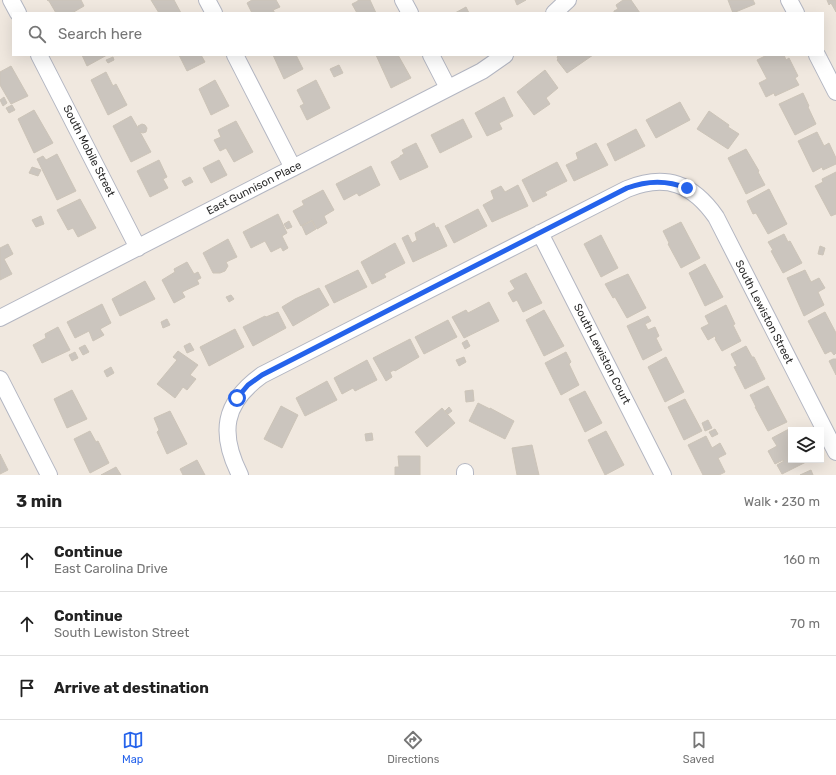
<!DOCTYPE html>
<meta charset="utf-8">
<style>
:root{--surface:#fff;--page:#f2f2f2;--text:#222;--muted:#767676;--line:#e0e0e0;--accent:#2563eb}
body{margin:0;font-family:Rubik,sans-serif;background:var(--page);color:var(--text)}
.controls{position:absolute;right:12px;bottom:12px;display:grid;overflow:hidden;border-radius:0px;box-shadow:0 4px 16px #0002}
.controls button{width:36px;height:36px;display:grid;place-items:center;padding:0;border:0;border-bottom:1px solid var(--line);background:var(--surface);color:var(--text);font:20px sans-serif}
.stop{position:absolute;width:12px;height:12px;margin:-9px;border:3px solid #2563eb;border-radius:50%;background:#fff}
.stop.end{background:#2563eb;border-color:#fff;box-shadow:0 1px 4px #0008}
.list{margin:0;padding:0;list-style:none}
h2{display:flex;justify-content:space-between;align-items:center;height:52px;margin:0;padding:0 16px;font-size:17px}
h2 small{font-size:13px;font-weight:400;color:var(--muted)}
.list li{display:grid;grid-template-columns:26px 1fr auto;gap:12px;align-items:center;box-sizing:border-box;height:64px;padding:0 16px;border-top:1px solid var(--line)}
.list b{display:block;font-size:15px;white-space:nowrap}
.list p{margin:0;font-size:13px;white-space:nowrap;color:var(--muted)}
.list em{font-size:13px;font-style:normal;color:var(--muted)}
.icon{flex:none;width:22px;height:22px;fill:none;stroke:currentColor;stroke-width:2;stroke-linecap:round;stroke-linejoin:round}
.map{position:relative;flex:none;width:836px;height:475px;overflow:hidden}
.search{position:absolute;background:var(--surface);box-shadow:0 4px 16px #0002;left:12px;right:12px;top:12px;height:44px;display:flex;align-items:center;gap:10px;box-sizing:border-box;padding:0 14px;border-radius:0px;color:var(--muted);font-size:15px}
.sheet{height:244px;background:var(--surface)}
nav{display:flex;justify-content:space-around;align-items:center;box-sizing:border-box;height:56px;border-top:1px solid var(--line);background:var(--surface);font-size:11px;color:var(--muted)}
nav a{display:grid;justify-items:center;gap:2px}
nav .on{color:var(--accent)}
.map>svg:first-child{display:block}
</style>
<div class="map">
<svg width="836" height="475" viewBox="0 0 836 475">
<rect width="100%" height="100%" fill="#f0e8df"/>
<path fill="#cbc5be" stroke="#ccc4b8" d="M47 0H81L84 6 72 13H56L49 1Z
M151 0H174L181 13H159Z
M252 0H276L280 7 273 10 275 13H252L247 3Z
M358 0H370L376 13H357L352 4 358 1Z
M515 0H526L517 5Z
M623 0H631L640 13H614V11L618 9 616 5Z
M728 0H753L755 4 733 13Z
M827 0H836V12L831 3 829 5Z
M466 7 469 13H455Z
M82 55H107L87 66Z
M179 55H201L205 62 187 71Z
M273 55H296L303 69 284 79Z
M376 55H398L411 78 391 88Z
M560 55H593L567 73 557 60 558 59 557 57Z
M767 55H784L786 60 789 58 798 76 795 78 799 85 775 96 774 93 766 97 759 83 767 79 757 60Z
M113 57 114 60 108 63 106 60Z
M339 65 343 73 334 77 330 69Z
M11 66 28 96 11 104 0 85V72Z
M545 70 558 88 546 98 550 104 534 115 517 92Z
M106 72 113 86 116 84 127 105 108 115 91 80Z
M215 80 229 106 211 115 199 89Z
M316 80 330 108 307 120 300 106 304 104 297 90Z
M803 93 809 106 808 107 816 124 795 135 779 104Z
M4 97 7 103 3 106 0 100Z
M504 97 513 116 499 123 502 129 487 136 475 113Z
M680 102 690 120 656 138 646 120Z
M12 105 15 110 9 113 6 108Z
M34 110 53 143 34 153 18 119Z
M709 111 729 125 728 127 739 134 728 149 697 129Z
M131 116 138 128V126L142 124 145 125 147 128 146 132 143 133 140 132 151 152 131 162 113 126Z
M463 119 472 137 440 153 431 135Z
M236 121 253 152 234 162 226 148 220 151 214 140 221 137 218 130Z
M636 129 645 146 615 161 607 144Z
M817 132 824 146 829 143 836 158V164L823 170 822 167 813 172 798 141Z
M416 143 428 167 400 180 391 162 400 157V156L404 154 402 150Z
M596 143 608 165 574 181 566 165 578 159 576 153Z
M746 149 759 171 758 172 765 185 746 194 728 158Z
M57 154 76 191 57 200 37 159 43 156 46 160Z
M159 160 167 177 163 179 168 188 150 197 137 171Z
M219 160 227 175 211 183 203 168Z
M557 162 567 181 545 192 547 195 533 202 522 180Z
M371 166 380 185 359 196 357 193 344 200 336 184Z
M32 167 41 170 38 176 29 173Z
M836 172V214L831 216 815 186 823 182 822 179Z
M190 177 193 182 185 186 182 181Z
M518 185 528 206 492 222 483 205 494 199 491 191 501 186 505 192Z
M769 189 787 224 768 234 756 213 753 214 747 201Z
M323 190 334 210 324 216 327 223 317 229 312 220 301 226 293 211 304 205 302 201Z
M80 199 96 228 78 237 73 228 68 230 57 210Z
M478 209 487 226 454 243 445 226Z
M278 214 287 233 282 236 288 248 283 251 281 247 271 252 265 241 251 248 243 232Z
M41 216 44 224 36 227 32 220Z
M289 221 292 227 287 229 284 224Z
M312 221 316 229 306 235 302 226Z
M681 222 700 258 681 268 668 244 669 243 663 231Z
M434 223 436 228 438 227 447 246 413 262 402 238 408 235 412 243 417 240 415 233Z
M784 234 788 242 790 241 802 263 783 273 771 251 773 250 768 242Z
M601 235 618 268 601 277 584 244Z
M228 239 237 257 226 262 228 266 225 271 220 273H213L203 253Z
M395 243 405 263 384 274 386 277 372 284 361 262Z
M8 244 13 254 4 259 12 274 0 280V248Z
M820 246 825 248 823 255 818 254Z
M187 262 194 274 198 272 201 278 197 280 199 284 182 292 185 297 174 303 162 280 175 272 174 269Z
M705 264 723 297 705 306 689 273Z
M358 270 367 287 334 303 325 286Z
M805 270 811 282 819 278 825 288 818 292 824 305 804 316 787 278Z
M526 273 542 303 523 312 517 300 513 302 508 293 515 289 510 281Z
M628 274 646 308 627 318 615 297 613 298 605 284Z
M145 281 155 299 120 316 112 299Z
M319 288 329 305 293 326 282 307 295 299Z
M231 295 234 299 229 302 226 297Z
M489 302 499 321 464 338 452 317 466 310 468 313Z
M102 304 111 323 100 329 104 335 93 341 89 331 75 338 67 322Z
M726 305 735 324 733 325 741 341 722 351 715 339H716L715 336 708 340 701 328 709 324 705 316Z
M544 310 564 346 544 356 526 320Z
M278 312 286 328 253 346 243 327 265 316 266 317Z
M825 312 836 333V353L834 355 831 351 825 354 808 321Z
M648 316 651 321 645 324 648 330 655 327 659 336 656 338 662 350 643 360 627 326Z
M167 319 170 325 163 328 161 322Z
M448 320 457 337 424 354 415 337Z
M58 327 70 350 42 363 33 345 46 338 45 334Z
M235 329 244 347 209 366 200 347Z
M410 339 419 357 395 371 394 370 390 372 392 377 386 381 373 358Z
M467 340 470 346 465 349 462 343Z
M190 343 194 350 187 353 184 346Z
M85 345 89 352 83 355 79 348Z
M746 346 752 357H754L765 379 745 389 734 367 737 366 731 354Z
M178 351 198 365 190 375 196 379 187 390 183 387 175 398 157 384 177 360 173 357Z
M75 352 78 358 72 361 69 355Z
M566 352 571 362 569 364 579 385 561 395 545 363Z
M464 357 466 362 459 366 456 360Z
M666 357 684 392 665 402 648 367Z
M833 359H836V375L829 361Z
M367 360 377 380 355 391 353 388 342 394 334 378Z
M111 367 114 373 107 377 104 371Z
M327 381 337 400 305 416 296 398Z
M768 386 787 422 768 431 755 407H756L750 395Z
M72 390 87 419 67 428 54 399Z
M473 390 474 401 466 402 465 391Z
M585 391 602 423 585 432 569 399Z
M685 399 702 431 684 440 668 407Z
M478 403 490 409V408L514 421 505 439 469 421Z
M281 406 298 415 282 448 264 439Z
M449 407 452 411 448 414 445 411Z
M442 408 455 423 427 447 415 432Z
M170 411 187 444 167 454 157 432 159 430 154 418Z
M708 420 712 428 705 431 702 423Z
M715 429 718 434 712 437 709 432Z
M789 429 791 433V460H805L806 462 782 474 777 465 784 461 783 460 775 464 768 451 777 446 772 438Z
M90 431 96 442 98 441 109 463 90 473 74 439Z
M606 431 624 465 605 475 588 440Z
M372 433 373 440 366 441 365 434Z
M706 436 712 448 720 443 726 454 718 458 725 472 719 475H703L688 445Z
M532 445 539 475H517L512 448Z
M0 454 8 470 0 474Z
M398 456H420V475H395V467H399Z
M197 460 205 475H183L180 469Z
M116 467 121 475H101Z
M811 470 813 475H800Z"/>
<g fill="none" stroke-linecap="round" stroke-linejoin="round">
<g stroke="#b3b6c2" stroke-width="18">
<path id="minor" d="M11 0 18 13
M207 0 214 13
M403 0 410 13
M789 0 796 13
M554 13 568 0
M39 55 138 248
M235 55 293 168
M431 55 448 88
M817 55 836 92
M540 233 663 475
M0 318 482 71 505 55
M0 379 49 475
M465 472V475
M240 475C219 433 223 403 262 375L627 189C666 173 693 184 716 217L836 452"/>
</g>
<use href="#minor" stroke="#fff" stroke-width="16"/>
</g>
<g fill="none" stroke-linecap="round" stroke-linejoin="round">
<path stroke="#2563eb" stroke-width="5" d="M237 398 248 385 262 375 627 188C648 180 667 180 687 188"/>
</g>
<g text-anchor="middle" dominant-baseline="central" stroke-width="3" stroke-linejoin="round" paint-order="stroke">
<g font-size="11" fill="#2d2d2d" stroke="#fff">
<text transform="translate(89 151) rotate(63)">South Mobile Street</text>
<text transform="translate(254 188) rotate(-27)">East Gunnison Place</text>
<text transform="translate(764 312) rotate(63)">South Lewiston Street</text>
<text transform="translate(602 354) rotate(63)">South Lewiston Court</text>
</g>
</g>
</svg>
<div class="controls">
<button><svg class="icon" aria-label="layers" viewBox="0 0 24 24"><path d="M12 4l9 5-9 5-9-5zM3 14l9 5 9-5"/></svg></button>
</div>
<div class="stop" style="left:237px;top:398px"></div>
<div class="stop end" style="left:687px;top:188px"></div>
<div class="search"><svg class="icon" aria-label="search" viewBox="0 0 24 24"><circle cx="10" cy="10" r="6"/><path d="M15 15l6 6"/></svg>Search here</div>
</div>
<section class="sheet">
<h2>3 min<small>Walk · 230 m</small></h2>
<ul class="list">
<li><svg class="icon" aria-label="ahead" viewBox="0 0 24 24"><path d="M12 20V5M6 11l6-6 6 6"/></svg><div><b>Continue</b><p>East Carolina Drive</p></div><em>160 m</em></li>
<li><svg class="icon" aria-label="ahead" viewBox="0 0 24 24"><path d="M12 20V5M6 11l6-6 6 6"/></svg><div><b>Continue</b><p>South Lewiston Street</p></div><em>70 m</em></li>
<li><svg class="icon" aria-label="arrive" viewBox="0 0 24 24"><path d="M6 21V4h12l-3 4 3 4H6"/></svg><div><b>Arrive at destination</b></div></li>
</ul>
</section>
<nav>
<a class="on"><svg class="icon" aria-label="map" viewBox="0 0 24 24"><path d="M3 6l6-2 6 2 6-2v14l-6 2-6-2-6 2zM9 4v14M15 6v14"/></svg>Map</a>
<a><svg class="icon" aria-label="directions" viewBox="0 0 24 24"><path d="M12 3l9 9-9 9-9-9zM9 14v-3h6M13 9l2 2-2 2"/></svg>Directions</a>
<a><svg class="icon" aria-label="saved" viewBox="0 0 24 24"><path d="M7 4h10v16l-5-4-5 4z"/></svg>Saved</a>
</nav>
